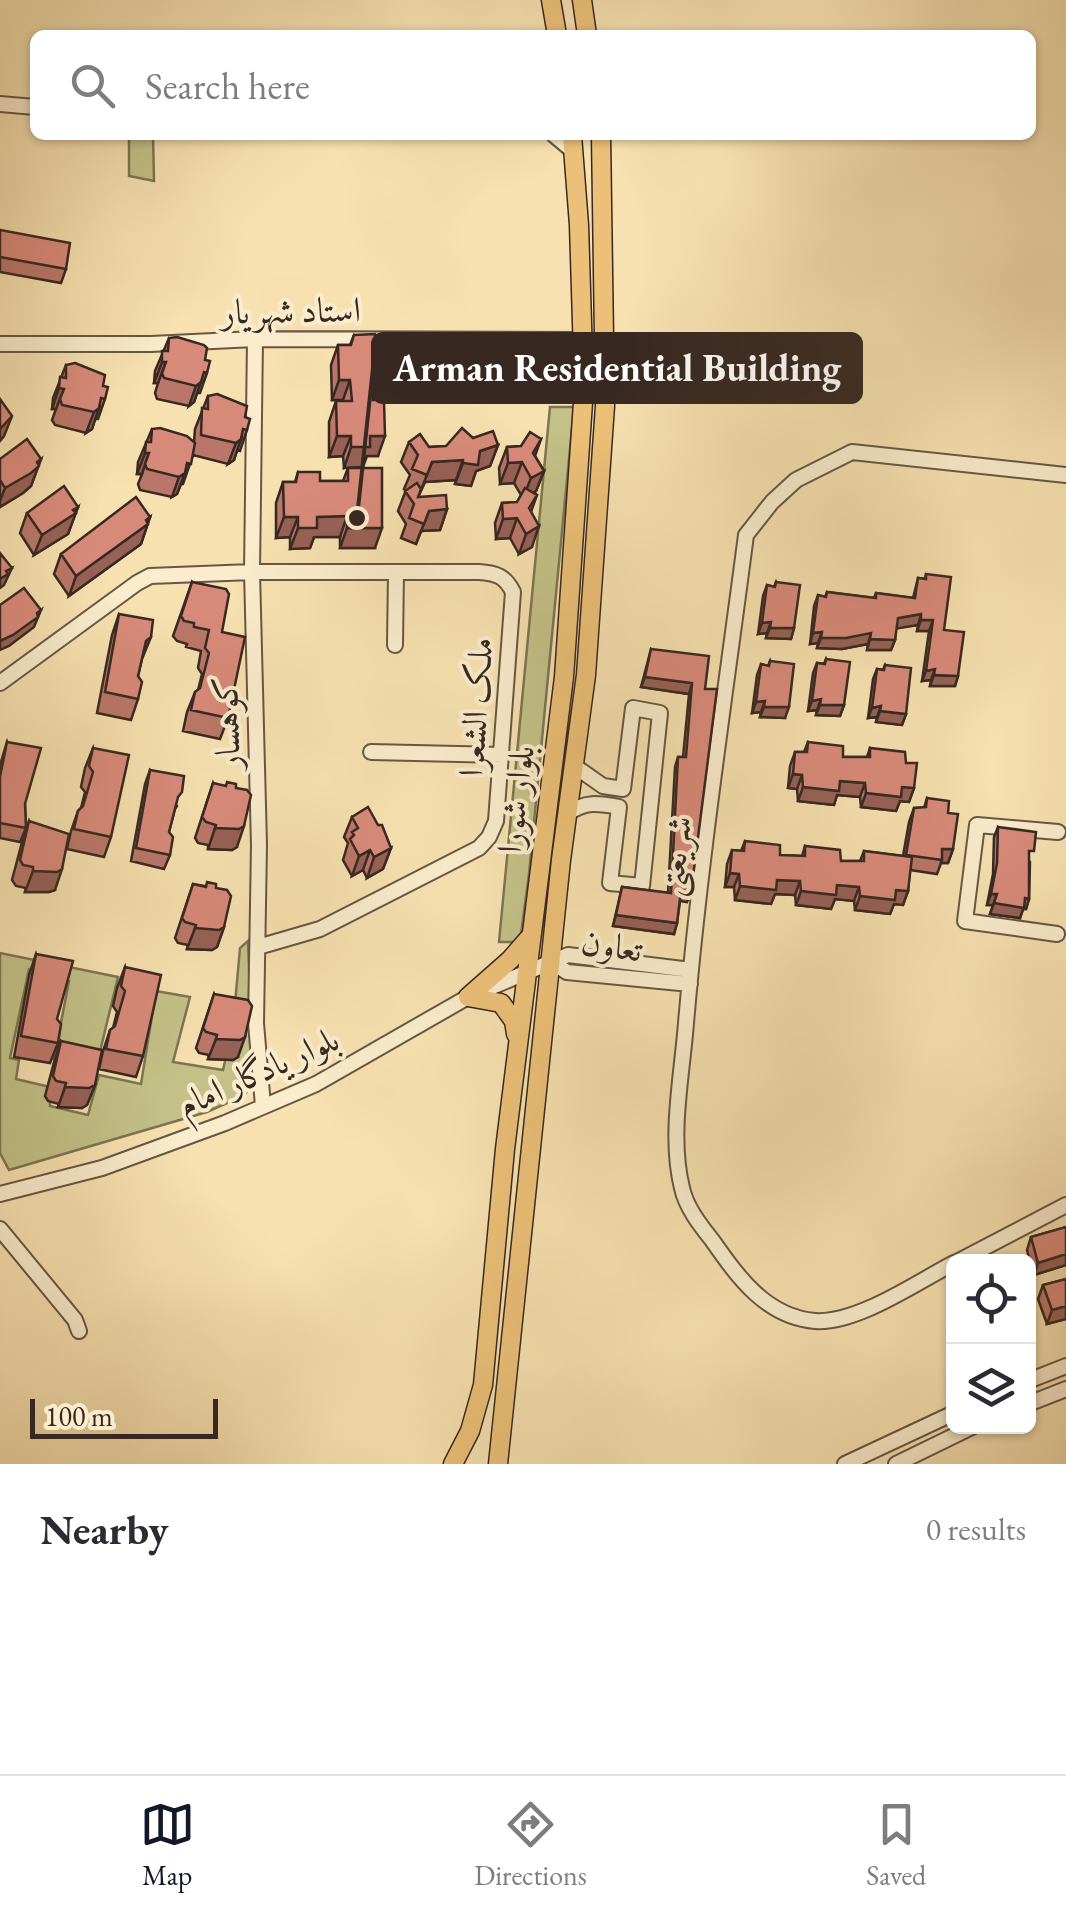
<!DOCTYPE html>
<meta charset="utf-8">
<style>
:root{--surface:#fff;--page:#f7f7f7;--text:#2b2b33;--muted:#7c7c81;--line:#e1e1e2;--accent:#111827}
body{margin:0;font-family:"EB Garamond",Amiri,serif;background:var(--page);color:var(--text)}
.controls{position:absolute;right:30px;bottom:30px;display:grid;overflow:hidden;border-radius:15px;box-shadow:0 2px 8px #0004}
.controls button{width:90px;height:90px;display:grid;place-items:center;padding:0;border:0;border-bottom:2px solid var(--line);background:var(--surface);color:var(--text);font:50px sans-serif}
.scale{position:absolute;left:30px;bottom:25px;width:188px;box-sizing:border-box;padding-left:10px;border:5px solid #372821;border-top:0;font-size:28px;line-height:35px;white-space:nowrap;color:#372821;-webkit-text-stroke:8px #faeccc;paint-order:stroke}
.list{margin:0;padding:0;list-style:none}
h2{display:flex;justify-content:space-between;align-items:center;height:130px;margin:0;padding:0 40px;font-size:42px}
h2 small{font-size:32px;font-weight:400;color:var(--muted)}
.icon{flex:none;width:55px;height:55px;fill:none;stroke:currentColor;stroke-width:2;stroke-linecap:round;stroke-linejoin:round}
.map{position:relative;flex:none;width:1066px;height:1464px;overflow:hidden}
.search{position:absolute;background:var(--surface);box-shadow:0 2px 8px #0004;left:30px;right:30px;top:30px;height:110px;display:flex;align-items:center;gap:25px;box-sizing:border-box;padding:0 35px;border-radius:15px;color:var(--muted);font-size:38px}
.sheet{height:310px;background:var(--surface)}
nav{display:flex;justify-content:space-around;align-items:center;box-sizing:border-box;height:140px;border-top:2px solid var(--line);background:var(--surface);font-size:28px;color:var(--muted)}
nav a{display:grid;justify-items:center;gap:5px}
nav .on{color:var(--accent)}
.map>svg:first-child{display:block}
</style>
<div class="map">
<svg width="1066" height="1464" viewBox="0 0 1066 1464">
<rect width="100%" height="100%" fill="#f7e1b0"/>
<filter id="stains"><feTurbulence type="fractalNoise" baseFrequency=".002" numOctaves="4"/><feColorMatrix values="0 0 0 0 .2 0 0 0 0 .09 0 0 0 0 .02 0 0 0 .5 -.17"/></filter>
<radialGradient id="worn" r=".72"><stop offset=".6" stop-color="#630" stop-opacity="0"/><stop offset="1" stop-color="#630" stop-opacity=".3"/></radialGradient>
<path fill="#c3c187" stroke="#7d7454" stroke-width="2.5" d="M129 135H153L154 181 129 176Z
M550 407H574L529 874 520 942H499Z
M248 941 253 1078 245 1095 207 1112 9 1170 0 1153V953L118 977 96 1068 54 1059 69 981 29 969 10 1058 19 1060 16 1079 50 1087V1106L88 1115 99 1075 141 1084 156 991 190 997 173 1062 223 1070 233 1026 240 948Z"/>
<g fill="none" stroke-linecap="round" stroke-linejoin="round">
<g stroke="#675645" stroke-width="18">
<path id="minor" d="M0 104 35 107
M554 135 573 151
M255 339 252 572 259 845 256 1023 263 1106
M0 344H151L255 339 584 340
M395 645 396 572
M0 683 137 583 150 576 252 572H479C496 573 505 576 513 592L496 821 489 837 479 848 320 929 258 947
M371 752 502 755
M567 814C585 801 598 803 619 807L610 883 642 886 660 713 633 708 623 789 603 786 573 765
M1057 934 965 921 977 825 1058 832
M551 962 567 972 690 984
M0 1194 102 1168 225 1123 316 1084 468 997 568 955 691 970
M0 1229 75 1320 79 1331
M957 1262 1066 1205
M954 1263C917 1282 857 1324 815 1321 766 1317 738 1277 712 1240 700 1225 686 1207 682 1188 669 1136 682 1076 686 1023 700 859 725 697 746 535L772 502 796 480 852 452 1066 475
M1028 1381 1066 1366
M1028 1404 1066 1389
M845 1464 954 1413
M896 1464 974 1426"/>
</g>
<g stroke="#372821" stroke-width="21">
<path id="major" d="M551 0 557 35
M582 0 587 35
M468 997 510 960 531 936
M468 997 501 1003 514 1021 516 1034
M453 1464 470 1431 483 1385 505 1149 564 677 584 388 579 225 572 135
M498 1464 561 860 586 675 605 406 601 135"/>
</g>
<use href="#minor" stroke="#faeccc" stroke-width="14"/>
<use href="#major" stroke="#ecc078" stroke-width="18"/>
</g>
<path fill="#ba7769" stroke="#372821" stroke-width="2.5" d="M0 230 66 269 61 283 0 272Z
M354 335 375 344 388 379 380 400 378 456H367L344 468 343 456 329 457V422L336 401H343L332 400 331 365 338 345H350Z
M169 338 205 360 207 373 200 393H197L194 402 189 406 157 399 155 393 158 383H154L155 371Z
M66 365 103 386 105 399 98 419H95L92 429 86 433 55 425 52 420 56 409H52L53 398Z
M208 396 245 417 247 430 240 451 237 450 234 460 228 464 193 455 183 484H181L177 494 172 497 140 490 138 484 142 474H137L138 462 152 429 194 442 195 429Z
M473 438 498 445 490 466 476 471 471 486 455 484 456 480 425 482 418 497 447 509 440 530 421 531 416 544 401 538 406 524 398 511 406 490 404 489 410 475 401 462 409 442 429 447 446 446Z
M541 439 535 456 544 471 536 491 534 493 537 495 531 512 532 547 519 554 510 538 496 539 495 523 502 503 517 502 521 495 514 483 500 484 499 468 507 447 521 446Z
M0 459H41L31 486 23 493 0 507Z
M348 468 375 548H340V537H314L310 548 290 549V537L276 538V503L283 482H295L298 472 320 481H343Z
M78 507 68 534 34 555 20 533 27 513Z
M150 517 141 544 69 596 54 574 61 554Z
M926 574 958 676 955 686H930L931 680 922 681 929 631H917L918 625 896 628 895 640 891 650H867L868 644 842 649 817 648 818 643 810 644 814 606 818 595 825 597 827 592 874 598 876 593 913 598 918 578 925 579Z
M192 582 222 632 228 718 220 739 183 731 187 712 195 692 198 690 202 674 198 668 201 651 186 647 187 644 177 641 173 636Z
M776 582 794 628 791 639 766 638 767 633 758 634 763 596 767 585 774 587Z
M119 614 151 637 142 659 138 676V699L131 720 97 713 112 635Z
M651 649 705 689 691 892 687 902 680 901 677 923 674 934 613 926 622 887 668 893 675 767 678 757H683L689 694 641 687Z
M826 659 844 705 840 716 816 715 817 710 808 711 813 673 817 663 824 664Z
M770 661 785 718 760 717 761 712 752 713 757 675 761 664 768 666Z
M885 665 906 714 902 725 876 722 877 717 868 718 873 679 877 669 883 670Z
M7 742 25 804 26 828 20 842 0 838V765Z
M808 742 843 757H867L870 748 906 763 914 788 909 802 900 801 896 811 861 807 860 797 837 795 834 805 798 801 797 789 788 788 790 766 795 752H804Z
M93 748 111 837 104 857 67 849 71 831 78 811 81 808 85 792 81 787 85 768Z
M150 770 177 806 175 809 169 832 170 855 164 869 131 861 145 784Z
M213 783 237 847 232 850 208 849V845L198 843 195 838Z
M927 798 948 813 953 849 948 863H941L937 874 910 870 908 891 903 905 894 904 890 914 855 910 854 901 835 899 831 909 796 905 795 895 775 894 771 904 735 900 734 887H725L727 864 732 850 741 851 745 841 780 855 802 856 805 846 841 861H860L864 851 903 856 909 822 914 808H924Z
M352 817 391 848 383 869 367 878 363 870 352 876 343 860 348 843 344 837Z
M29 821 55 890 49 892H25L26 888 16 886 12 880 22 842Z
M998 827 1030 862 1029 899 1026 909H1023L1020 918 990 914 993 905H987L993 874 994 837Z
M193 884 216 888 224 927 217 947 212 950 187 949 188 945 178 943 175 938Z
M36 954 57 1019 58 1043 50 1063 14 1057 29 975Z
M125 967 143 1056 136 1077 99 1069 103 1051 110 1030 113 1028 117 1012 113 1006 117 988Z
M214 994 238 1057 233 1060 208 1059 209 1055 199 1053 196 1048Z
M61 1041 95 1085 87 1105 82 1108 58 1107 59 1104 48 1101 45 1096 54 1062Z
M1066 1227V1265L1034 1275 1027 1250 1031 1237Z
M1066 1279V1319L1047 1324 1038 1299 1043 1285Z"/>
<path fill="#976155" stroke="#372821" stroke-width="2.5" d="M162 362H166L158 383H154Z
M372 379H388L380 400H365Z
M339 380H350L343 400H332Z
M201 382 194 402 189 406 196 386Z
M59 388 64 389 56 409H52Z
M99 408 92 429 86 433 94 412Z
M12 416 4 436 0 441V429Z
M337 436H351L343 456 329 457Z
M370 436H385L378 456H367L363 467 344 468 351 447Z
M241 439 234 460 228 464 236 443Z
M498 445 490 466 476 471 471 486 455 484 463 463 480 451Z
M145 453H149L142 474H137Z
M41 459 31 486 23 493 0 507V501L5 488Z
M463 460 456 480 425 482 419 495 432 462Z
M522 462 514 483 500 484 508 463Z
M544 471 536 491 523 498 531 478Z
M185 473 177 494 172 497 179 477Z
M78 507 68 534 34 555 42 535Z
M447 509 440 530 421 531 416 544 429 511Z
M347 516 340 537H314L310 548 290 549 298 528 317 517Z
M150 517 141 544 69 596 76 576Z
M284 517H298L290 537 276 538Z
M517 518 510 538 496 539 503 519Z
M539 526 532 547 519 554 526 534Z
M347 528H382L375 548H340Z
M12 568 4 585 0 588V579L6 571Z
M41 610 34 627 9 646 0 650V641Z
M921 614 918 625 894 629 898 618Z
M921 620H933L929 631H917Z
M771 622 767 633 758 634 762 623Z
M770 628H794L791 639 766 638Z
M822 632 818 643 810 644 813 633Z
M871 633 868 644 842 649 817 648 821 638Z
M870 639 895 640 891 650H867Z
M935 669 931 680 922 681 926 671Z
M934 675 958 676 955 686H930Z
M645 677 692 683 689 694 641 687Z
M821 699 817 710 808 711 812 701Z
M765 701 761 712 752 713 756 702Z
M820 705H844L840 716 816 715Z
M881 706 877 717 868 718 872 708Z
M764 707H789L785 718 760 717Z
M880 711 906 714 902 725 876 722Z
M793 774 802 775 797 789 788 788Z
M840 781 865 783 860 797 837 795 834 805 798 801 803 787Z
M902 787 914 788 909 802 900 801 896 811 861 807 866 793Z
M244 826 237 847 232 850 208 849 215 828Z
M391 848 383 869 367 878 374 857Z
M942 849H953L948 863H941Z
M370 850 363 870 352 876 359 856Z
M62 869 55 890 49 892H25L33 871Z
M730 873 739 874 734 887H725Z
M777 880 800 881 795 895 775 894 771 904 735 900 740 886Z
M837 885 859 887 854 901 835 899 831 909 796 905 801 891Z
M896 890 908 891 903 905 894 904 890 914 855 910 860 896Z
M991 894H997L993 905H987Z
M1025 898 1029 899 1026 909H1023L1020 918 990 914 994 903Z
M616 915 677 923 674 934 613 926Z
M224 927 217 947 212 950 187 949 195 928Z
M245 1037 238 1057 233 1060 208 1059 216 1039Z
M95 1085 87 1105 82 1108 58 1107 65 1087Z
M1066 1254V1265L1034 1275 1038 1263Z
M1066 1306V1319L1047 1324 1052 1310Z"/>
<path fill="#d88a7a" stroke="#372821" stroke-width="2.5" d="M0 230 70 243 66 269 0 257Z
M375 334V344L387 343 388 379H372L373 400H384L385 436H370V447H351V436H337L336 401H352L350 380H339L338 345H351L354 335Z
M177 337 204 345 207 348 205 360 210 361 207 373 204 372 201 382 196 386 164 378 162 373 166 362H162V351H168L169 338Z
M75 363 105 375 103 386 108 387 105 399 101 398 99 408 94 412 62 405 60 399 64 389 59 388 60 377 66 378V365Z
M217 394 247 406 245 417 250 419 247 430 243 429 241 439 236 443 201 435 202 408 208 409V396Z
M0 399 12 416 0 429Z
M160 428 187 436 195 443 191 464 187 463 185 473 179 477 147 469 145 464 149 453H145L146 442H151L152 429Z
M462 428 473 438 493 431 498 445 480 451 478 465 463 463V460L432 462 427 475 412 469 418 455 409 442 420 434 429 447 446 446Z
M530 432 541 439 533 453 544 471 531 478 522 462 508 463 507 447 521 446Z
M27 439 41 459 37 462 39 466 31 473 5 488 0 480V459Z
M348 468H382V528H347V516L317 517V528H298V517H284L283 482H296L298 472H320V481H348Z
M417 483 421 489 418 497 446 495 447 509 429 511 424 524 409 518 414 504 405 491Z
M64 486 78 507 73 510 76 513 42 535 27 513Z
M525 488 537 495 529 508 539 526 526 534 517 518 503 519 502 503 517 502Z
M136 497 150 517 146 520 148 524 76 576 61 554Z
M0 553 12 568 6 571 8 574 0 579Z
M926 574 951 577 944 630 964 632 958 676 934 675 935 669 926 671 933 620H921V614L898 618 895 640 870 639 871 633 846 638H821L822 632 813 633 818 595 826 597 827 592 876 598V593L915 598 918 578 926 579Z
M192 582 226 589 229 594 222 632 245 637 228 718 191 710 195 692 200 688 209 653 205 648 209 630 194 627V623L184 621 181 616Z
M776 582 800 585 794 628H770L771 622 762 623 767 585 775 587Z
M24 588 41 610 37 613 38 617 13 635 0 641V605Z
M119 614 153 620 151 637 146 641 138 676 142 682 138 699 105 692Z
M651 649 709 656 705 689H717L691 892 681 890 677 923 616 915 622 887 671 893 678 757H686L692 683 645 677Z
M826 659 850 662 844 705H820L821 699 812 701 817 663 825 664Z
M770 661 794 664 789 707H764L765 701 756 702 761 664 769 666Z
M885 665 911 668 906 714 880 711 881 706 872 708 877 669 884 670Z
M7 742 41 748 25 804 26 828 0 823V777Z
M808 742 843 746V757H870V748L905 752 906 763H917L914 788 902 787 901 797 866 793 865 783 840 781 839 791 803 787 802 775 793 774 795 752H807Z
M93 748 129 755 111 837 74 829 78 811 83 806 93 772 89 766Z
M150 770 184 776 182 792 178 797 169 832 173 837 170 855 136 848Z
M227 782 236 784V788L247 790 251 795 244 826 239 829 215 828 216 825 206 822 202 817 213 783 226 786Z
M927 798 949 801 948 813 958 814 953 849H942V860L906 855 914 808 926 807Z
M368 807 378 825H382L391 848 374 857 370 850 359 856 350 839 354 835 352 832 358 828 352 817Z
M29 821 69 834 62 869 57 872 33 871V867L23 865 20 860Z
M998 827 1036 832 1034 851H1029V899L1025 898 1024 908 994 903 997 894H991L997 863Z
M745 841 780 845V855L805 856V846L840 850 841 861H864V851L912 857 908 891 896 890 895 900 860 896 859 887 837 885 836 895 801 891 800 881 777 880 776 890 740 886 739 874 730 873 732 850 744 851Z
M207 882 216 884V888L227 890 231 896 224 927 219 930 195 928 196 925 185 922 182 918 193 884 206 887Z
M36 954 73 961 57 1019 61 1024 58 1043 21 1036Z
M125 967 161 975 143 1056 106 1049 110 1030 115 1026 125 991 121 986Z
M214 994 248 1000 252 1006 245 1037 240 1040 216 1039 217 1035 206 1032 203 1028Z
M61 1041 102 1050 95 1085 89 1088 65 1087 66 1083 56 1081 53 1076Z
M1066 1227V1254L1038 1263 1031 1237Z
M1066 1279V1306L1052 1310 1043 1285Z"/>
<g text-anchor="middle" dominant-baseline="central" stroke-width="8" stroke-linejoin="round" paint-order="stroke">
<g font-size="35" fill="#372821" stroke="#faeccc">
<text transform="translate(291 310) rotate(-1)">استاد شهریار</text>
<text transform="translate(475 707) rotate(-86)">ملک الشعرا</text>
<text transform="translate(226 723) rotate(-92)">کوهسار</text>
<text transform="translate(515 799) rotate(-83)">بلوار شورا</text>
<text transform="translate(674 856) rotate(-83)">شریعتی</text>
<text transform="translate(612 945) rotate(8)">تعاون</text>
<text transform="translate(258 1071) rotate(-24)">بلوار یادگار امام</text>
</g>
</g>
<path fill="none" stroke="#372821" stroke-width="4" d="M357 518L373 368"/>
<circle fill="#372821" stroke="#faeccc" stroke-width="4" cx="357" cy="518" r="10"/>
<rect fill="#372821" stroke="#372821" stroke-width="4" x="373" y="334" width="488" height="68" rx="10"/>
<g font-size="38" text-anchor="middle" font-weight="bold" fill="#fff">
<text x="617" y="381">Arman Residential Building</text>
</g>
<rect width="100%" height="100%" filter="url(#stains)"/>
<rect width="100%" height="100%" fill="url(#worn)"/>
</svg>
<div class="controls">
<button><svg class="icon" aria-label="locate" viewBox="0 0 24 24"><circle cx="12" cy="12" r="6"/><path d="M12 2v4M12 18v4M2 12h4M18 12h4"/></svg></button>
<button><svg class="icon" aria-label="layers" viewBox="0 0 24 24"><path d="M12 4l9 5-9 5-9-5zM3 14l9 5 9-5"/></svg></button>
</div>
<div class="scale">100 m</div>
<div class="search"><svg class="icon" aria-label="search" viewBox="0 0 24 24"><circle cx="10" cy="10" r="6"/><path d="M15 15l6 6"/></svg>Search here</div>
</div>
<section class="sheet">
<h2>Nearby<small>0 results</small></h2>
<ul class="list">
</ul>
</section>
<nav>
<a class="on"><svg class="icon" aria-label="map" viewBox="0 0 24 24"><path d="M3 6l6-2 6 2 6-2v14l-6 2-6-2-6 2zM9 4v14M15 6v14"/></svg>Map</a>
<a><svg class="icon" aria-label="directions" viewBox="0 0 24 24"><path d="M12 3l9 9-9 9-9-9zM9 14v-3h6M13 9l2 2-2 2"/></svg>Directions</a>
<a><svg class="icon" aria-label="saved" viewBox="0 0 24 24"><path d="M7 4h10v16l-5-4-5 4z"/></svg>Saved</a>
</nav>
